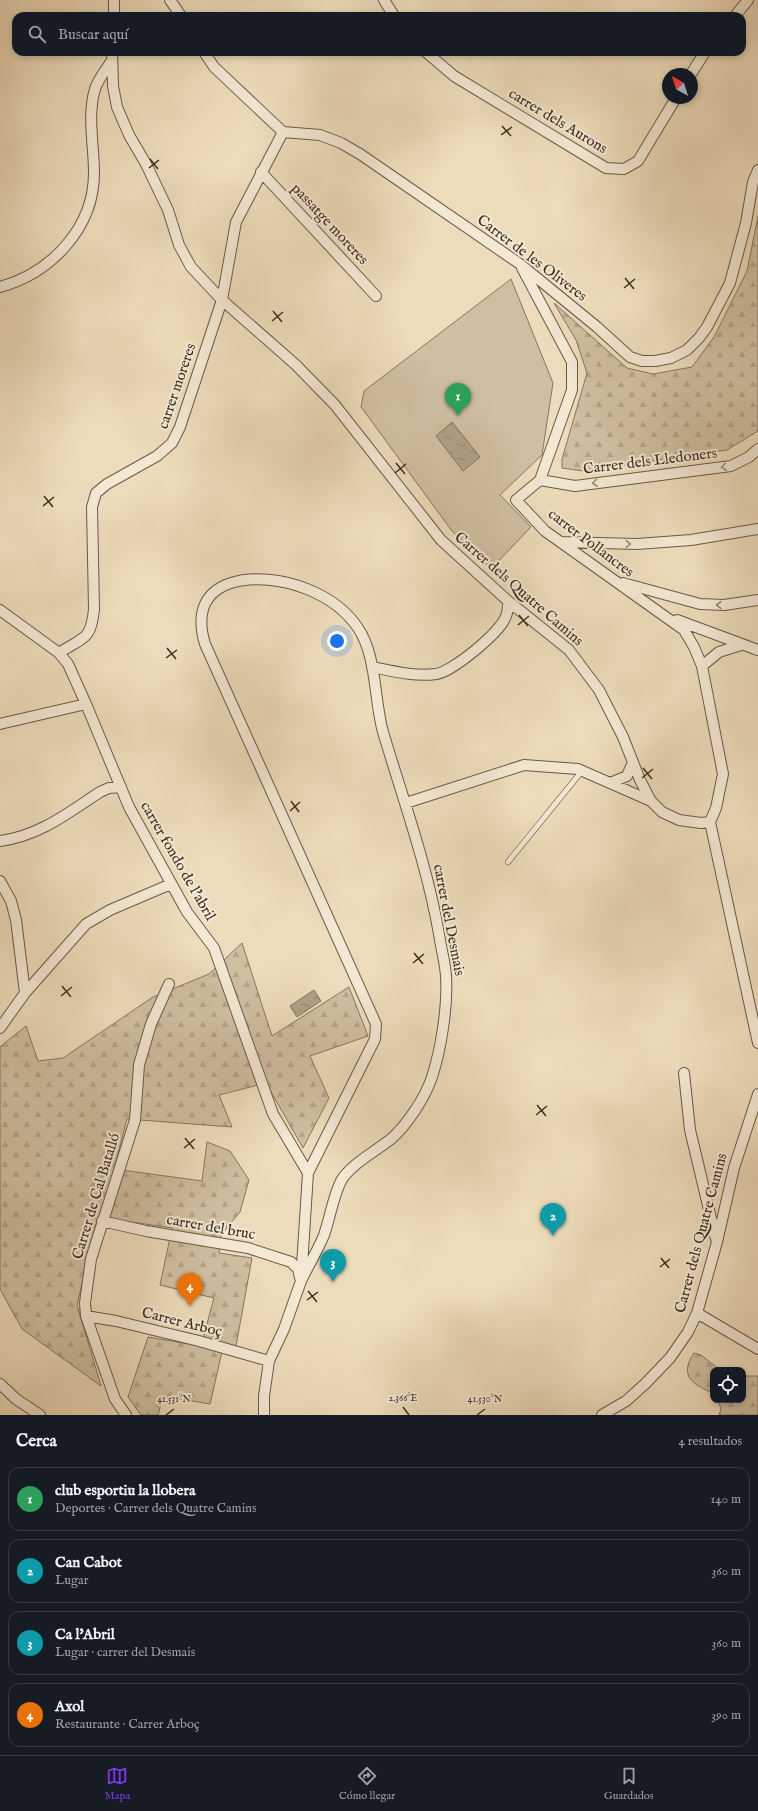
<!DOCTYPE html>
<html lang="es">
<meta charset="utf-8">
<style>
:root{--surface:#171b24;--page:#242831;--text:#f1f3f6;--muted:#9ea1a6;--line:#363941;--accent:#7c3aed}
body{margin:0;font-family:"IM FELL English",serif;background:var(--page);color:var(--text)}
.controls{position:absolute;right:12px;bottom:12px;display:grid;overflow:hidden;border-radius:8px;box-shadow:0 2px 6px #0003}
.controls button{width:36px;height:36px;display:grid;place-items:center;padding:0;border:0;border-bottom:1px solid var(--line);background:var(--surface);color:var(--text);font:20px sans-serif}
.compass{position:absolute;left:662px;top:68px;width:36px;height:36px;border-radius:50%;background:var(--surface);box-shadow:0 2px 6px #0003;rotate:321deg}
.you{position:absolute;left:337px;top:641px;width:14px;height:14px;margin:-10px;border:3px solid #fff;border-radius:50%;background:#1a73e8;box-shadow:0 0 0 6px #1a73e833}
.badge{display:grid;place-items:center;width:26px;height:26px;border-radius:50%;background:var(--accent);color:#fff;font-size:13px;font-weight:700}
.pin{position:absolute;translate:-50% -33px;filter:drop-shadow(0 1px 2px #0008)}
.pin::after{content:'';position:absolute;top:21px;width:14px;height:12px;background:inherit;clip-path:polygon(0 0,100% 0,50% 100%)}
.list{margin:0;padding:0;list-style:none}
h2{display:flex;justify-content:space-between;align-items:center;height:52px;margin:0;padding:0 16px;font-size:17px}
h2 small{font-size:13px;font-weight:400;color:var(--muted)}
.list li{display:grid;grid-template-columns:26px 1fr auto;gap:12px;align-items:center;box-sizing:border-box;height:64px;margin:0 8px 8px;padding:0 8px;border:1px solid var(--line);border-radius:12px}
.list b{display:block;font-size:15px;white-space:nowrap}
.list p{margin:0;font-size:13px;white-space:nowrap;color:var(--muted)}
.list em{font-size:13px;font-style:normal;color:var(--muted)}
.icon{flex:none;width:22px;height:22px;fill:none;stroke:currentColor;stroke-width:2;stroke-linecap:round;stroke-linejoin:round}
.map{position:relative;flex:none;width:758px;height:1415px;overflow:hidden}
.search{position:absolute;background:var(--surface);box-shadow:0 2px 6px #0003;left:12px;right:12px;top:12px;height:44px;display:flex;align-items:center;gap:10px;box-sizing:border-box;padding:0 14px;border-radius:12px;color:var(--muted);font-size:15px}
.sheet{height:340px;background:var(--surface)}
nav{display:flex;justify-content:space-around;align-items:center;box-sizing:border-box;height:56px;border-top:1px solid var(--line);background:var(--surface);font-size:11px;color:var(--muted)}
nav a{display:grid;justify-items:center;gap:2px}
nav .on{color:var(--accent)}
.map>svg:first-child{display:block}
</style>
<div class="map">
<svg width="758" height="1415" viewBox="0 0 758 1415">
<defs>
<pattern id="forest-firs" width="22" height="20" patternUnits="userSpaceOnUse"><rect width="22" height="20" fill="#cfbfa1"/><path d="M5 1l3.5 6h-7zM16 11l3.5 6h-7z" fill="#b3a48a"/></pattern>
<pattern id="water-ripples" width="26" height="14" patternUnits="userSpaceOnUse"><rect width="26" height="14" fill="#b0a187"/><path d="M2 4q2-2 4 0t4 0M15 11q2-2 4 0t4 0" fill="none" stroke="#90846e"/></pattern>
</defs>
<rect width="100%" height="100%" fill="#eddcbb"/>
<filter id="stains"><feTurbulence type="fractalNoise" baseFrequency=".005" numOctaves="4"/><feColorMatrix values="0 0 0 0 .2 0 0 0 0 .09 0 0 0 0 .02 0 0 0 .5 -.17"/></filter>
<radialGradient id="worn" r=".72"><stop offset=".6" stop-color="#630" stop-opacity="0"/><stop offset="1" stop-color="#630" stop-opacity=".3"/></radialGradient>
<path fill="url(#forest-firs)" stroke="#857761" d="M758 216V431L727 450 583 471 562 468V459L587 373 576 340 554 303 627 368 653 374 692 367 714 337 747 271Z
M242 943 272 1036 349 987 368 1036 310 1056 329 1098 303 1148 266 1083 219 1095 232 1127 127 1119 114 1169 202 1181 207 1142 230 1151 249 1180 240 1212 221 1235 219 1253 252 1258 236 1346 224 1343 210 1404 163 1396 158 1415H141L128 1397 148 1337 201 1346 214 1298 160 1285 172 1228 98 1217 77 1305 101 1386 22 1329 0 1289V1047L26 1026 38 1061 63 1058 153 997 209 974Z
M694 1353 701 1355 720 1370H713V1393C694 1385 678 1377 694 1353Z
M743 1376H758V1415H719L721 1409 718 1400H743Z"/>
<path fill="#cfbfa1" stroke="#857761" d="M511 279 553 383 542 455 500 495 531 527 491 569 452 531 361 407 364 391Z"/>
<path fill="url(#water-ripples)" stroke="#81735e" d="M452 422 480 457 463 471 436 436Z
M314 990 321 1001 297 1017 290 1006Z"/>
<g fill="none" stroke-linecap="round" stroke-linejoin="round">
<g stroke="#685a48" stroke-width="6">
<path id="service" d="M508 862 582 771"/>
</g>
<g stroke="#685a48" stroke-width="12">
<path id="minor" d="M170 0 181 16
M384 0 394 16
M114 16V0
M735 16 748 0
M112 52 113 86 117 107 129 135 146 164 168 210 179 245 191 267 222 300 296 365 335 405 441 540 508 601 569 650 599 690 623 737 640 780 651 801 662 812 679 820 701 823 710 822 758 1043
M204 52 214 67 283 132 320 135 341 143 360 154 520 264 597 327 630 357 642 361H655L671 358 687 350 699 338 707 327 730 283 746 223 753 182 758 170
M426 52 454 76 606 168 624 169 638 161 676 98
M691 74 705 52
M261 172 376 296
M522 268 572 362V390L540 480 516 500 545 531 684 630 694 647 702 666 723 774 716 808 710 822
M0 287C51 273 94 228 94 173 94 145 87 116 95 89 98 79 107 69 112 60
M540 480 575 486 731 466 749 457 758 449
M561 542 637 544 691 540 758 529
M623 583 700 604 724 605 758 600
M0 610 59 653 68 664 86 704 129 807 187 912 214 948 273 1114 308 1173
M677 620 758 650
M59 653C83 637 91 641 94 609L92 507 96 493 107 484 157 456 172 443 180 427 222 300 236 222 283 132
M702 666 719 652 741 645
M372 667C392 671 415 677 436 674 452 672 501 632 506 616 508 612 508 606 508 601
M0 724 86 704
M610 783 627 776 633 762
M406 803 524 765 578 769 651 801
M0 841C39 836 68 813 100 792L109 788 121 787
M0 881 11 901 16 920 25 993 86 924 110 910 171 884
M0 1028 25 993
M684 1073 690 1130 716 1239
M102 1221 146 1231 248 1248 291 1262 298 1269 300 1278
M697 1313 758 1349
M86 1316 116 1321 199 1341 269 1361
M0 1384 16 1399 40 1415
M126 1415 115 1399 86 1316 85 1303 91 1259 135 1120 139 1065 151 1024 169 984
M264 1415V1396L269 1361 284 1329 301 1281 308 1173 375 1039 376 1024 205 644C184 574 260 570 307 589 327 597 346 610 358 628 377 656 374 700 383 732 403 799 427 865 439 934 441 948 445 962 446 976 448 1006 441 1049 432 1077 425 1098 407 1125 391 1139 376 1151 350 1165 341 1181 333 1197 330 1218 324 1235 318 1250 308 1266 301 1281
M602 1415 626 1401 645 1384 670 1358 688 1332 697 1313 717 1242 734 1168 758 1094"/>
</g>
<use href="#service" stroke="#f3e8d3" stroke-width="5"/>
<use href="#minor" stroke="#f3e8d3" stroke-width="10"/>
</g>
<defs><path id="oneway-chevron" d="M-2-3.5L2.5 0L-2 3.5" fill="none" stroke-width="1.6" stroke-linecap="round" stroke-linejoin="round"/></defs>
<g stroke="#978c7a">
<use href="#oneway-chevron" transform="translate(724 467) rotate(172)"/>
<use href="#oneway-chevron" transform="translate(595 483) rotate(173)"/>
<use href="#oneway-chevron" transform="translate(628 544) rotate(1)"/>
<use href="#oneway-chevron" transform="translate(719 605) rotate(-180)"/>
</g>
<path fill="none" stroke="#3b2f21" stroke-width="1.5" d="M502 126 511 136M501 135 512 127M150 159 158 169M149 168 159 160M625 278 634 289M624 288 635 279M273 311 282 322M272 321 283 312M396 463 405 474M395 473 406 464M44 496 53 507M43 506 54 497M519 615 528 626M518 625 529 616M167 648 176 659M166 658 177 650M643 768 652 779M642 778 653 769M291 801 299 812M290 811 300 802M414 953 423 964M413 963 424 954M62 986 71 997M61 996 72 987M537 1105 546 1116M536 1115 547 1106M185 1138 194 1149M184 1148 195 1139M661 1258 669 1268M660 1267 670 1259M308 1291 317 1302M307 1300 318 1292M403 1407 409 1415M166 1415 174 1409M477 1415 485 1409"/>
<g text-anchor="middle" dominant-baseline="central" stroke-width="4" stroke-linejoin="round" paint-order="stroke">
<g font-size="15" fill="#3b2f21" stroke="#f3e8d3">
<text transform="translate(558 121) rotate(31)">carrer dels Aurons</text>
<text transform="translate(330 224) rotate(47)">passatge moreres</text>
<text transform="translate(532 258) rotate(37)">Carrer de les Oliveres</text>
<text transform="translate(177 386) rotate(-71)">carrer moreres</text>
<text transform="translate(650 461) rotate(-7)">Carrer dels Lledoners</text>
<text transform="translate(591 543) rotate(37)">carrer Pollancres</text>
<text transform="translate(519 589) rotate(41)">Carrer dels Quatre Camins</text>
<text transform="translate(178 861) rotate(60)">carrer fondo de l'abril</text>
<text transform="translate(449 920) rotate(79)">carrer del Desmais</text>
<text transform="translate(96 1196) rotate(-73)">Carrer de Cal Batalló</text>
<text transform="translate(211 1227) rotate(10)">carrer del bruc</text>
<text transform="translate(701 1233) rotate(-75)">Carrer dels Quatre Camins</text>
<text transform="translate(182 1322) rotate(14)">Carrer Arboç</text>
</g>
</g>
<g font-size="10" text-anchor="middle" fill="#3b2f21" stroke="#f3e8d3" stroke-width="4" stroke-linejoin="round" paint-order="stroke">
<text x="403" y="1401">2.366°E</text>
<text x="174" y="1402">41.531°N</text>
<text x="485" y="1402">41.530°N</text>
</g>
<rect width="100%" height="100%" filter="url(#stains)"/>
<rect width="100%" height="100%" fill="url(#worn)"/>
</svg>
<div class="controls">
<button><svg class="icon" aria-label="locate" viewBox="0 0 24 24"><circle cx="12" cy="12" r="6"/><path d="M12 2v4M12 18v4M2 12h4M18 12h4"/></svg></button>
</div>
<svg class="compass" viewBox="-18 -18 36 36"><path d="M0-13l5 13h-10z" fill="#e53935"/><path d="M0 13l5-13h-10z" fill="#9ea1a6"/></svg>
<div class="you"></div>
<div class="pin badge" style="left:458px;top:416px;background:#2e9e5b">1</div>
<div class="pin badge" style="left:553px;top:1236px;background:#0f9aa8">2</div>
<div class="pin badge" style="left:333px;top:1282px;background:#0f9aa8">3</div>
<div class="pin badge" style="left:190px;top:1306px;background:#e8710a">4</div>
<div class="search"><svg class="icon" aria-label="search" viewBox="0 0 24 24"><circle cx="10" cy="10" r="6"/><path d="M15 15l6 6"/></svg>Buscar aquí</div>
</div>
<section class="sheet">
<h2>Cerca<small>4 resultados</small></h2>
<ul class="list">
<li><span class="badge" style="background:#2e9e5b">1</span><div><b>club esportiu la llobera</b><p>Deportes · Carrer dels Quatre Camins</p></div><em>140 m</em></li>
<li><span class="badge" style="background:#0f9aa8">2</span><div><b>Can Cabot</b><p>Lugar</p></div><em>360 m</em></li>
<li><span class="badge" style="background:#0f9aa8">3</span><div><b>Ca l'Abril</b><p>Lugar · carrer del Desmais</p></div><em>360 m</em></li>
<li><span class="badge" style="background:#e8710a">4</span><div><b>Axol</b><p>Restaurante · Carrer Arboç</p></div><em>390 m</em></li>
</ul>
</section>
<nav>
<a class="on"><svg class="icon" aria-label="map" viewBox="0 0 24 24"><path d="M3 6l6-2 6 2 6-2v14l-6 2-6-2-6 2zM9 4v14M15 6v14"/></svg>Mapa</a>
<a><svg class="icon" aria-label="directions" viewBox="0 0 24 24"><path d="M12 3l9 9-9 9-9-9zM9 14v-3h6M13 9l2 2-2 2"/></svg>Cómo llegar</a>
<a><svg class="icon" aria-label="saved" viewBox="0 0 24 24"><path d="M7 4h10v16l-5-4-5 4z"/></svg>Guardados</a>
</nav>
